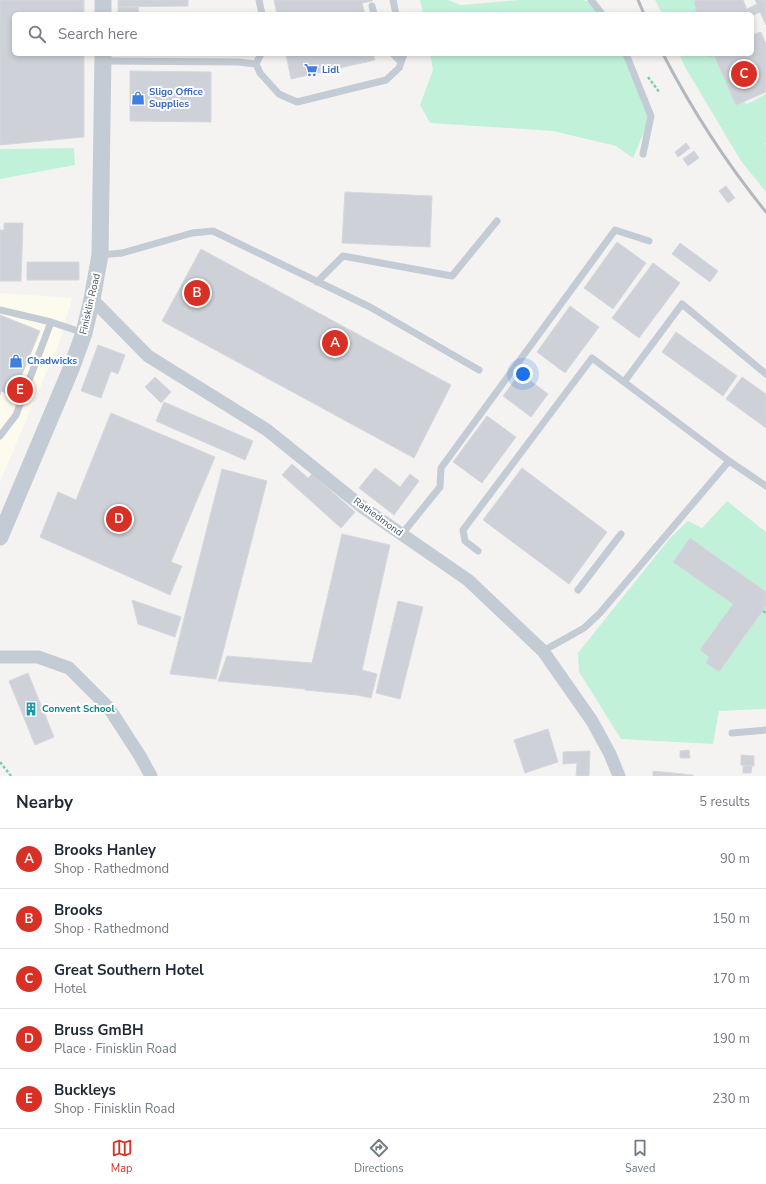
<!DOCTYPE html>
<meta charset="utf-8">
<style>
:root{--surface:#fff;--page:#f6f6f7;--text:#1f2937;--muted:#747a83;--line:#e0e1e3;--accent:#d93025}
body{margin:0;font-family:"Nunito Sans",sans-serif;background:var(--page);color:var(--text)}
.you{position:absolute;left:523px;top:374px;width:14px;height:14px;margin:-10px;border:3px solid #fff;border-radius:50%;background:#1a73e8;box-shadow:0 0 0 6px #1a73e833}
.badge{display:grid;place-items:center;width:26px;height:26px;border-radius:50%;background:var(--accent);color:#fff;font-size:13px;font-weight:700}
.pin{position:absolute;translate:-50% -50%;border:2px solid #fff;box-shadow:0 1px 4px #0006}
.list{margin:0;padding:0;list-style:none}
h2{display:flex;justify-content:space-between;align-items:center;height:52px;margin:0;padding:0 16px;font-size:17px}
h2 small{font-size:13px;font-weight:400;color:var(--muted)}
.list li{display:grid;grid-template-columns:26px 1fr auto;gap:12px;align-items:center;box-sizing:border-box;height:60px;padding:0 16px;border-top:1px solid var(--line)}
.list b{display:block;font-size:15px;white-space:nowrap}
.list p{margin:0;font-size:13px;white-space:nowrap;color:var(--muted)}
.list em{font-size:13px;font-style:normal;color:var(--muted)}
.icon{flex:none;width:22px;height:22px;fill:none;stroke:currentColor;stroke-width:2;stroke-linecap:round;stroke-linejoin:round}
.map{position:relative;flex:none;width:766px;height:776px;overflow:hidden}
.search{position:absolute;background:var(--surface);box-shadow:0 2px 6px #0003;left:12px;right:12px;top:12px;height:44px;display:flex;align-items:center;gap:10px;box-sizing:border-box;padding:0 14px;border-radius:6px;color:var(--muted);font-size:15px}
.sheet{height:352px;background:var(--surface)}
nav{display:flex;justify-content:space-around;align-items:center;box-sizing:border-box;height:56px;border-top:1px solid var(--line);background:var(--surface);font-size:11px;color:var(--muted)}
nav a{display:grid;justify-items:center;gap:2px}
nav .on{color:var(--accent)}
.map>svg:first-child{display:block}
</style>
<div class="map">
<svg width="766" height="776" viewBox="0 0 766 776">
<rect width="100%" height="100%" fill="#f5f3f2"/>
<path fill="#fdfaee" d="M0 293 72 298 61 338 0 482Z"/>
<path fill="#c1f2d9" d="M420 0H448L461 5 519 0H583L595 4 602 14H423Z
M655 0H698L702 14H662Z
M430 54H626L651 116 633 158 616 146 553 131 430 123 420 105 433 70Z
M679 54H717L734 93 747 104 766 94V142L765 143 766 145V192L741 161 685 67Z
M74 148 75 165 0 179V149Z
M727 501 766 532V709L719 711 713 744 621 739 579 672 578 653 670 538 688 521 702 528Z"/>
<path fill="#ced1d8" stroke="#d6d8de" d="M0 0H84V14H14V54H84V137L0 145Z
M118 0H188V6L118 7Z
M274 0H372V1L362 3 365 14H277Z
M700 0H743L747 9 757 4 755 0H766V25L760 12 752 16V14H697L694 1Z
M118 7H138L139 14H118Z
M761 32 766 44V92L736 105 714 55 710 57 709 54H752V35Z
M286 54H373L375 60 291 79Z
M130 71 211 72V122L130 121Z
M686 143 690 148 678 157 675 152Z
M694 151 699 158 688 166 683 159Z
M726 186 735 198 728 203 719 191Z
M345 192 432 196 430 247 342 243Z
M4 223H23L21 281H0V230H4Z
M617 242 646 263 613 309 584 288Z
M680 243 718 271 710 282 672 254Z
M201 249 451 385 414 458 162 321Z
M27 262H79V280H27Z
M653 263 680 283 639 338 612 318Z
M570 306 599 327 565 373 537 352Z
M0 315 40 331 13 396 1 391 0 395Z
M676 332 737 376 723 396 662 352Z
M98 345 125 355 118 374 111 371 101 398 81 391Z
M520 373 548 394 531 417 503 396Z
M155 377 171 392 161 403 145 387Z
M742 377 766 394V428L726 399Z
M164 402 253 441 245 460 156 421Z
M111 413 215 457 171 562 182 566 170 595 40 537 58 492 76 500Z
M487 416 516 437 482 483 453 462Z
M292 464 308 478 312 474 355 512 341 528 282 475Z
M375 468 400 487 410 474 419 481 394 515 359 488Z
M522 468 607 532 569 584 483 520Z
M222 469 267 481 216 679 170 674Z
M342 534 390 545 362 670 377 674 371 698 357 695 305 690V689L218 681 227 656 312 663Z
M690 538 766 592V606L719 672 706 663 709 657 700 650 733 604 673 562Z
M132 600 181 617 175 637 138 624Z
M398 601 423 607 400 699 376 693Z
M28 673 54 737 35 745 9 681Z
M548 729 558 762 525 773 514 740Z
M689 750 690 758H680V751Z
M590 751 589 776H576L577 763 563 764V752Z
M741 755 754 756V766L741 765Z
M743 766H752L751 773H743Z
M653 771 673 773V776H653Z
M673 773 693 775V776H673Z"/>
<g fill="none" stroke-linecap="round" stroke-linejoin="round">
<path stroke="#77d2ae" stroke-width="2.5" stroke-dasharray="3 2" stroke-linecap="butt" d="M648 77 660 93
M763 611 766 613
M0 762 11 776"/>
<path stroke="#c3cbd4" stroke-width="7" d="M259 0 262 14
M393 0 396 14
M591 0 602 14
M372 6 374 14
M261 54 256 64 260 73 279 94 297 102 386 80 399 68 404 54
M393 54 401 62
M626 54 651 116 643 154
M103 61 238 62 256 64
M100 255 122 253 192 233 213 231 370 307 479 370
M317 282 343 256 452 276 497 221
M0 310 51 322 84 333
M766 374 682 304 624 382 729 461 766 486
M0 436 16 415 51 322
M402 534 440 487 441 468 615 230 649 241
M478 551 465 541 463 530 592 358 624 382
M578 590 621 534
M543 651 584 628 600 613 729 461
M732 733 766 730"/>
<path stroke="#c3cbd4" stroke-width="13" d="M92 299 148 356 267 430 365 509 468 580 543 651 592 721 610 754 619 776
M0 657H38L69 668 109 708 140 756 151 776"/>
<path stroke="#c3cbd4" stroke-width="17" d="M103 0V14
M0 537 71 369 84 333 92 299 100 255 103 54"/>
<path stroke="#b4b7bd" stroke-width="3" d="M638 0 644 14
M663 54C692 110 727 164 766 212"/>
</g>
<defs>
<g id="supermarket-bare" transform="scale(1.08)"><path d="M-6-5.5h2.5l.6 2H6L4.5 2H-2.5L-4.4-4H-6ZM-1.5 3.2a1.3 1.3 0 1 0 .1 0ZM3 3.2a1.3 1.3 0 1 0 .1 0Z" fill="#3f7fe0" stroke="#fff" stroke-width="2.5" paint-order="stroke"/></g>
<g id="shop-bare" transform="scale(1.08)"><path d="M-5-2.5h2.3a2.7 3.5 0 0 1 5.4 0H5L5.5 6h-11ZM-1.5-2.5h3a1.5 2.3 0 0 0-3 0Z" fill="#3f7fe0" stroke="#fff" stroke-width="2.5" paint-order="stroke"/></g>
<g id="building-bare" transform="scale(1.08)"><path d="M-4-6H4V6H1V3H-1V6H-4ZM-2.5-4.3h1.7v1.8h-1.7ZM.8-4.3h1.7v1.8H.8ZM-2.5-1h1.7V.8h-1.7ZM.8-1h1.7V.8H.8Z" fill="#0f9aa8" stroke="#fff" stroke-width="2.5" paint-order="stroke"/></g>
</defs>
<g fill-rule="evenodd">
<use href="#supermarket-bare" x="311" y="70"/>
<use href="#shop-bare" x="138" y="98"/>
<use href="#shop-bare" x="16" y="361"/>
<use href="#building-bare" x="31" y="709"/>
</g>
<g text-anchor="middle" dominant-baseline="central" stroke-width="4" stroke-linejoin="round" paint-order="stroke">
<g font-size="10" font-weight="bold" fill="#366cbe" stroke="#fff" text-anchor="start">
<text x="322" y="70">Lidl</text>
<text x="149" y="92">Sligo Office<tspan x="149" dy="12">Supplies</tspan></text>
<text x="27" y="361">Chadwicks</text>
</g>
<g font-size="10" fill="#495361" stroke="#fff">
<text transform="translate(90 304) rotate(-77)">Finisklin Road</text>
<text transform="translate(378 517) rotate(36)">Rathedmond</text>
</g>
<g font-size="10" font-weight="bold" fill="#0d838f" stroke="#fff" text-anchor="start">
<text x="42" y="709">Convent School</text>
</g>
</g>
</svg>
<div class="you"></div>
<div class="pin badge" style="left:335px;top:343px">A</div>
<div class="pin badge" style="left:197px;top:293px">B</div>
<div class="pin badge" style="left:744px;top:74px">C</div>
<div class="pin badge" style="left:119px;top:519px">D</div>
<div class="pin badge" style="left:20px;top:390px">E</div>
<div class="search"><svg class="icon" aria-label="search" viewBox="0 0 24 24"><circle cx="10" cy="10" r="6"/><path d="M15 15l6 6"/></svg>Search here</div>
</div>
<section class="sheet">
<h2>Nearby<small>5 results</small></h2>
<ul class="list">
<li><span class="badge">A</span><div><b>Brooks Hanley</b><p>Shop · Rathedmond</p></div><em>90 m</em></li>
<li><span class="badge">B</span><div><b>Brooks</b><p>Shop · Rathedmond</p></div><em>150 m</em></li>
<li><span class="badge">C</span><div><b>Great Southern Hotel</b><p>Hotel</p></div><em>170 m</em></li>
<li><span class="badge">D</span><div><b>Bruss GmBH</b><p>Place · Finisklin Road</p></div><em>190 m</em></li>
<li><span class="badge">E</span><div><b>Buckleys</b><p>Shop · Finisklin Road</p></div><em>230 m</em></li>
</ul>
</section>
<nav>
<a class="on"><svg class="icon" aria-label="map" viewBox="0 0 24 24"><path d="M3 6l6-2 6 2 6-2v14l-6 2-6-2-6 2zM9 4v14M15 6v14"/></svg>Map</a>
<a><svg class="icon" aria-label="directions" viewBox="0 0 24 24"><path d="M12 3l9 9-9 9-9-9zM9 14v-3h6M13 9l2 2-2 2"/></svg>Directions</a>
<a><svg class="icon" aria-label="saved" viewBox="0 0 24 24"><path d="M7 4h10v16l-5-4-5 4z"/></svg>Saved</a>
</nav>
